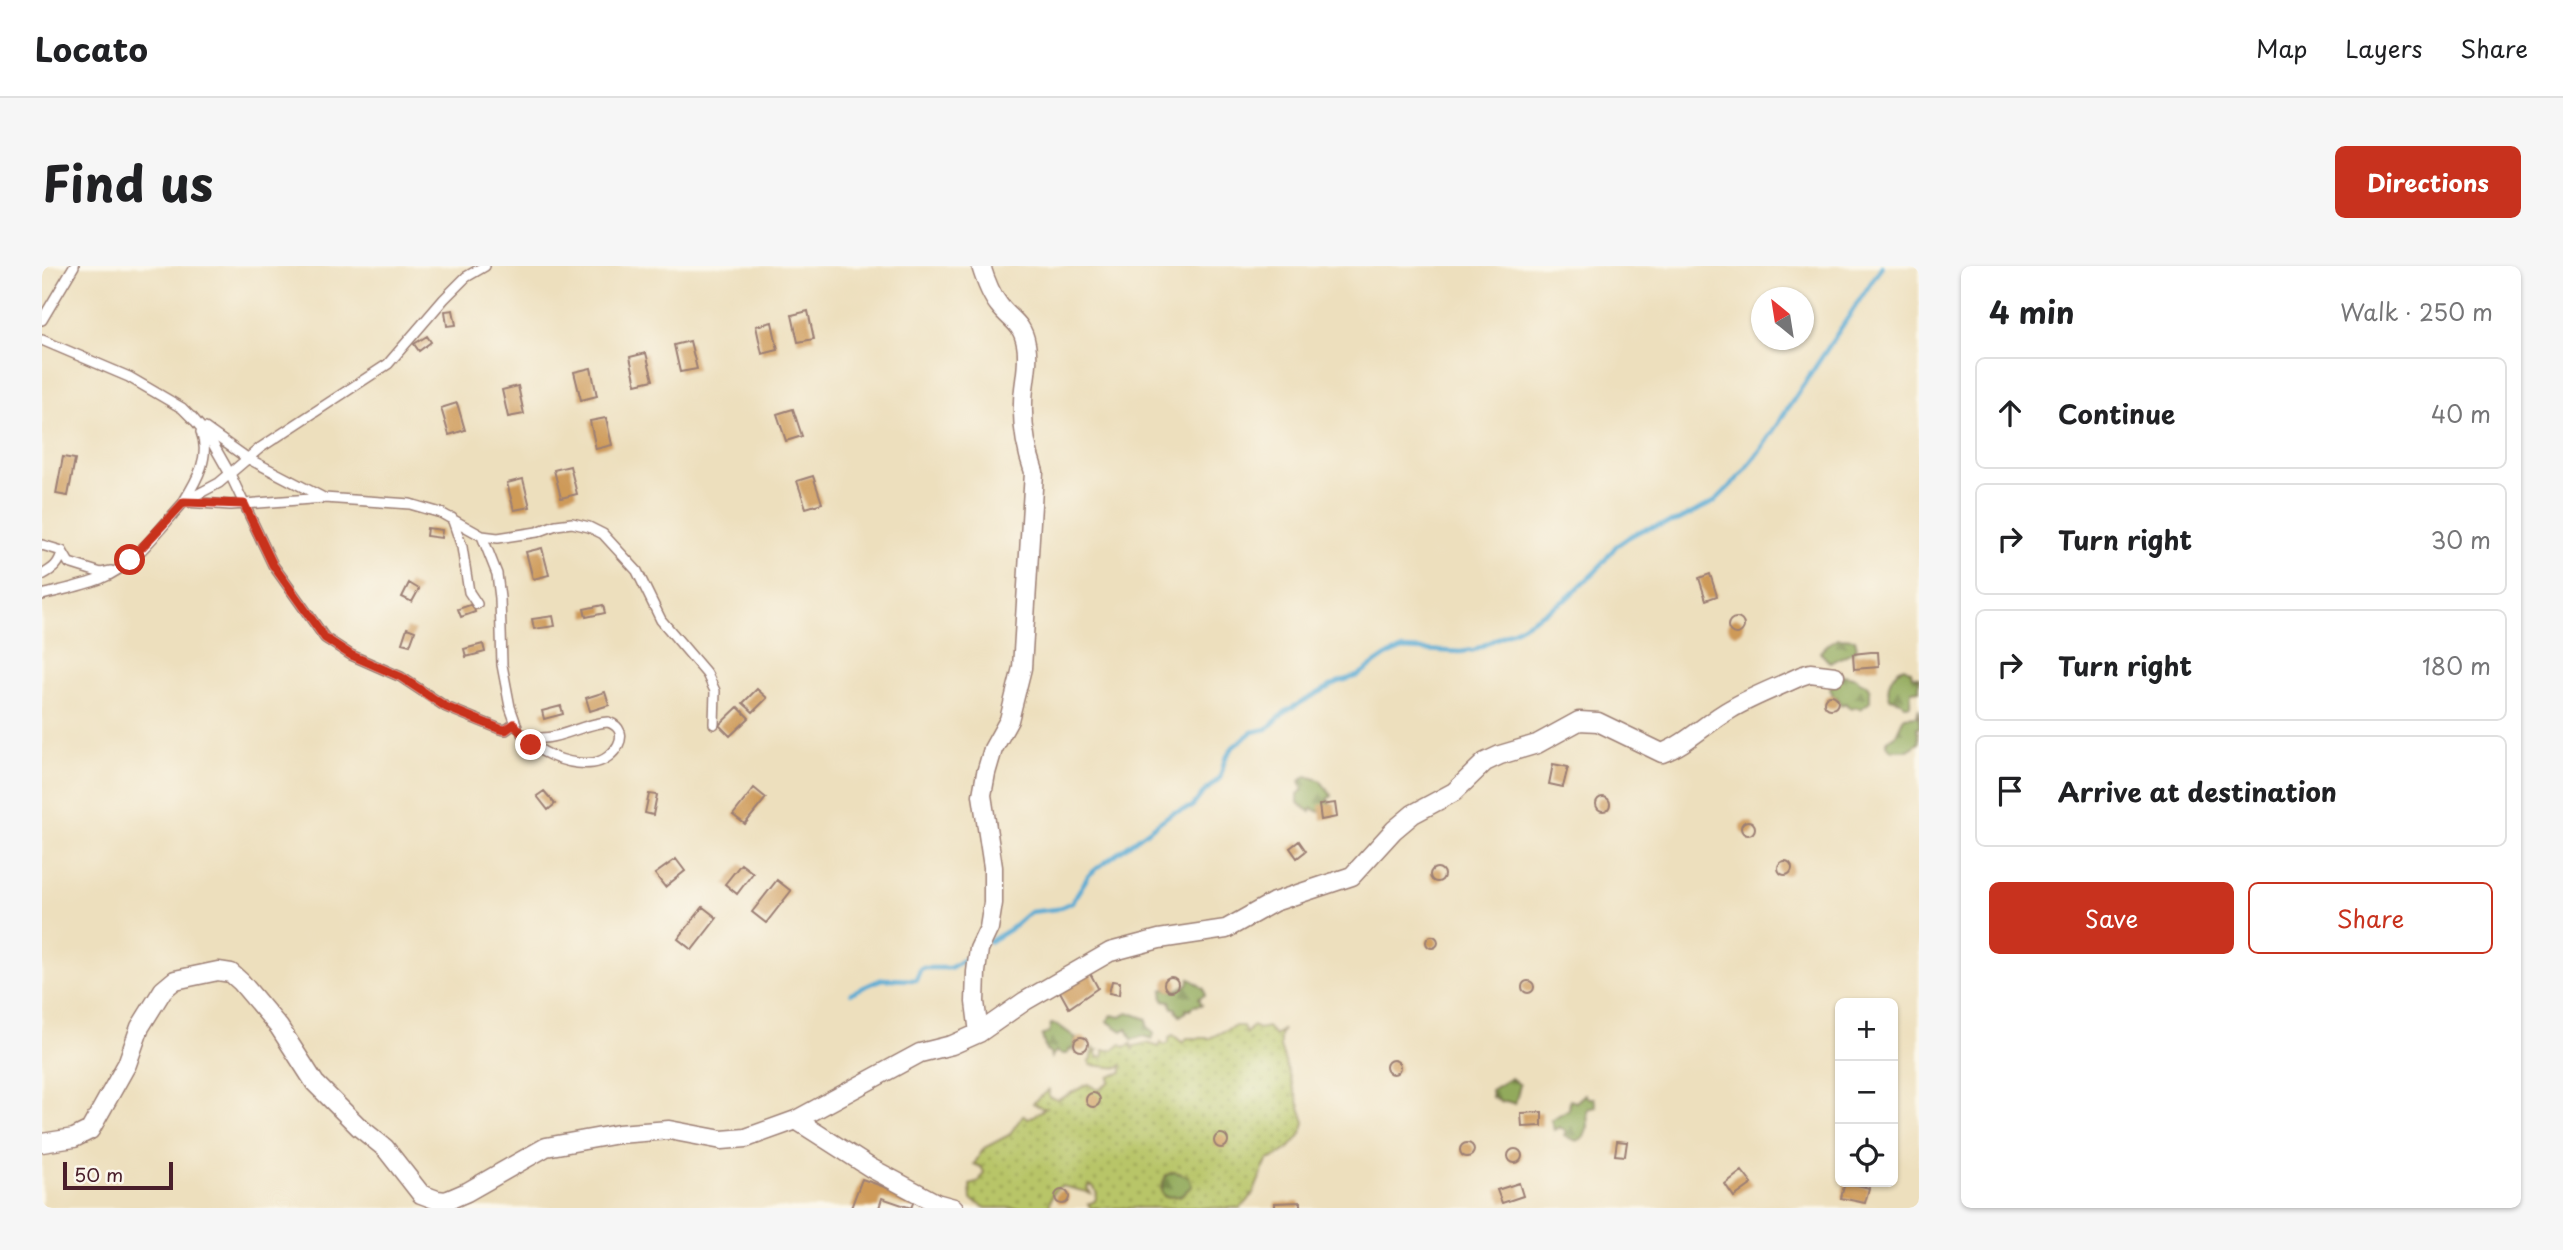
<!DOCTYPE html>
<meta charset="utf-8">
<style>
:root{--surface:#fff;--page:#f6f6f6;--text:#202124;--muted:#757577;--line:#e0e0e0;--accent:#c8321e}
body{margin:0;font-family:"Playpen Sans",sans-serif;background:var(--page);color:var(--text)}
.controls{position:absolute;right:21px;bottom:21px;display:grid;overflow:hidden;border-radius:10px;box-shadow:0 2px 5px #0004}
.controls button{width:63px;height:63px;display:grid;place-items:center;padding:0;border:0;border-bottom:2px solid var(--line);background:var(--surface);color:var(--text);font:35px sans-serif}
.compass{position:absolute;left:1709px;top:21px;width:63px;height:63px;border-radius:50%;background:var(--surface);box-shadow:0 2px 5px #0004;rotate:330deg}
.scale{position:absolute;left:21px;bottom:18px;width:110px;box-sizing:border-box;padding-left:7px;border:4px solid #4a1f2b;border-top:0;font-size:19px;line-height:24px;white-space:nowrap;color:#4a1f2b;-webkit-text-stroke:5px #fbf7ec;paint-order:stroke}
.stop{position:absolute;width:21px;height:21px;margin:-16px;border:5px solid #c8321e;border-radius:50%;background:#fff}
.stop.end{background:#c8321e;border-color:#fff;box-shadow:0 2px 7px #0008}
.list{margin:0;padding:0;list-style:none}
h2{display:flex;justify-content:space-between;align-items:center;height:91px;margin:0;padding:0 28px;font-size:30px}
h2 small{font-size:23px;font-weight:400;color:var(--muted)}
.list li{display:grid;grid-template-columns:46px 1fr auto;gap:21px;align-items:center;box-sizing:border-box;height:112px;margin:0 14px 14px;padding:0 14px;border:2px solid var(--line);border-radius:10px}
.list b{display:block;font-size:26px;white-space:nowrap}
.list em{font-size:23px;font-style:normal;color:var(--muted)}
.actions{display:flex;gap:14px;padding:21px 28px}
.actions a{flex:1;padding:16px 0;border:2px solid var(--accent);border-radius:10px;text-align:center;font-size:24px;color:var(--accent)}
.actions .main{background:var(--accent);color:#fff}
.icon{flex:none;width:38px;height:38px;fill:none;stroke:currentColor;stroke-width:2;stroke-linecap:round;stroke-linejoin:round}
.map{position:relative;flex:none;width:1877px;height:942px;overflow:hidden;border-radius:10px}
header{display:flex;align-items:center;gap:42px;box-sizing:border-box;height:98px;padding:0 35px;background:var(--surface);border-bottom:2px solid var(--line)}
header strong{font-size:33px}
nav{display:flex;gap:38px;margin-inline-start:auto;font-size:24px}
.intro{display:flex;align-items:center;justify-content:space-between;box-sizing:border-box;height:168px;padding:0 42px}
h1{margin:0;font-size:49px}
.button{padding:18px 32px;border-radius:10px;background:var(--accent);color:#fff;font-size:24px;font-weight:700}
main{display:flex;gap:42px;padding:0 42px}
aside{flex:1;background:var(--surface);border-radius:10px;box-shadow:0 2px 5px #0004}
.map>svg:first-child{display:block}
</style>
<header>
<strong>Locato</strong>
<nav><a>Map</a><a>Layers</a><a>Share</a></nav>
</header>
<div class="intro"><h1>Find us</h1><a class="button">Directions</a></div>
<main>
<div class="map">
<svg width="1877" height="942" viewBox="0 0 1877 942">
<defs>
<pattern id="grass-dots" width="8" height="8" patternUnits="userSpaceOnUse" patternTransform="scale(1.75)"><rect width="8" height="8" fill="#b8c567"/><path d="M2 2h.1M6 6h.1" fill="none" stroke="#989f55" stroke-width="1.8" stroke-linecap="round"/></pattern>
<pattern id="forest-firs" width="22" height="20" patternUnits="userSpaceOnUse" patternTransform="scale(1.75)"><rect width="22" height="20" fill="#92aa5c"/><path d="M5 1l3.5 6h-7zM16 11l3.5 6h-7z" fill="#798a4c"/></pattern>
</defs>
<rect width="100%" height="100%" fill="#fbf7ec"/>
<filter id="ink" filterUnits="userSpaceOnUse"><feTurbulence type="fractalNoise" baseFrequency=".0143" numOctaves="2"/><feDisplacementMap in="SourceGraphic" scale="14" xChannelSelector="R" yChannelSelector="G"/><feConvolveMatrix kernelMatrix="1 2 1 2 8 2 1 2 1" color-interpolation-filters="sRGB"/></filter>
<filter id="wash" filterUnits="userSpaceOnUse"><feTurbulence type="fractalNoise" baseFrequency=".00686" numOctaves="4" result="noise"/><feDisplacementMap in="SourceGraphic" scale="28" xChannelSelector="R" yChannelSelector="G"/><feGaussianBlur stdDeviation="1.57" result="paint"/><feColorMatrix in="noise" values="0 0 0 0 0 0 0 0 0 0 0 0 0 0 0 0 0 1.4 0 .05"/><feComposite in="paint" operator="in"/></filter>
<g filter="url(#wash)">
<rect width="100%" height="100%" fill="#eddfbd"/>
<path fill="url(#grass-dots)" stroke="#817249" stroke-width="2" d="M1192 760H1201L1204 768 1210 760 1217 763 1225 761 1233 770 1241 763 1238 769V781L1263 856C1261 873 1241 889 1226 894 1216 910 1214 932 1198 942H1049L1046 938 1053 935 1055 928 1052 921 1047 919 1045 922 1049 927 1020 920C1009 924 1009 932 1007 942H944L929 934 928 919 937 916 942 906 939 901 932 898 942 882 967 869 981 849 986 853 1004 842H1000L991 837 1007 824V831L1016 834 1046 818 1054 823H1059L1068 815 1067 811 1080 806V799L1077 802 1049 799 1047 795 1050 793 1051 781 1053 784H1056L1053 787 1056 789 1055 792 1062 790V784H1071L1079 778 1083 781 1089 778 1091 783 1092 780 1105 777 1117 781 1119 776 1122 779 1127 777V771L1131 769 1141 777 1145 772H1168Z"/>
<path fill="url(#forest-firs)" stroke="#6e6444" stroke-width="2" d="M1796 372 1813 373 1815 381 1812 385 1788 397 1778 386 1785 379Z
M1862 401 1869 405 1870 410 1877 411V424L1869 425 1868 439H1862L1859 435 1848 432C1843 420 1850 405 1862 401Z
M1801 409 1815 412 1817 416 1824 418 1828 424V436L1818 443 1814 441 1809 443 1803 437 1799 439 1795 431H1792L1788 423 1790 417Z
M1877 442V461H1875L1877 477 1866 484H1849L1845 479V474L1854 468 1862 451 1875 450Z
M1264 510 1278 514 1290 530 1285 533 1289 538 1278 546 1270 542 1269 546 1256 537V528L1261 524 1258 515Z
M1148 712 1162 723 1163 729 1157 732 1160 739 1151 740 1148 744 1144 743V746L1138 750 1133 742H1130L1128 735 1121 734 1120 724 1122 723 1133 725 1146 718Z
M1086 746 1105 753V759L1112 768 1110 773 1101 770 1090 774 1085 762 1080 765 1065 755 1070 749 1079 751Z
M1009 758 1016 759 1034 772 1032 775 1031 784 1028 783 1025 788H1019L1014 785 1009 792 1008 787 1004 785 1000 770 1007 766Z
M1469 812 1478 819 1473 838 1464 835 1460 836 1450 831 1449 824Z
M1543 828 1546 832H1552L1554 841 1545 843 1546 860 1542 871 1535 875 1522 870 1524 865 1517 861 1512 864 1509 854 1527 843 1528 834 1534 836Z
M1132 906 1146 910 1150 920 1138 930 1123 931C1115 924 1122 917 1124 909Z"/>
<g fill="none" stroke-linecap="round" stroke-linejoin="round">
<path stroke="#58aad3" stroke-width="4.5" d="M947 676 968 663 988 646 1015 643 1030 636 1047 609 1058 600 1130 547 1150 541 1160 528 1178 512 1183 493 1191 481 1210 466 1225 463 1244 445 1296 416 1315 410 1344 390 1361 383 1419 386 1432 384 1476 362 1523 334 1554 305 1574 280 1587 271 1600 264 1637 254 1672 236 1699 209 1719 183 1840 0
M809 727 840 713 874 714 879 702H908L932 687"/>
</g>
<g id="blocks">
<path fill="#ce9a58" d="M411 44 414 59 405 60 403 45Z
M766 45 772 73 756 76 750 49Z
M730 56 736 84 720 88 714 60Z
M385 70 389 76 377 85 372 78Z
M648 75 655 103 638 106 632 79Z
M604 87 611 114 594 118 588 91Z
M549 102 555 130 539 134 532 106Z
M476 120 482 148 466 151 460 124Z
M415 137 423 164 407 169 399 142Z
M751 143 760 170 744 175 735 148Z
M564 152 570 179 554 183 548 155Z
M21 191 33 193 26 230 14 228Z
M528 200 535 228 519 232 512 204Z
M771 210 780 237 764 242 755 215Z
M481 213 488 241 472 244 465 217Z
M385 262 400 264 399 272 384 270Z
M500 282 507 309 491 313 484 286Z
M1668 308 1675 330 1664 334 1657 312Z
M367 317 377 323 370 336 360 331Z
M431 338 433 346 419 351 416 343Z
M561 339 563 347 544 351 542 343Z
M511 350 513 360 492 363 490 353Z
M1686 360a8 8 0 1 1 16 0a8 8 0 1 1-16 0Z
M365 362 373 365 368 379 360 377Z
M441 378 443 386 424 391 422 383Z
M1829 386H1836L1837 401 1812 403 1811 388Z
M715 423 725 432 711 446 701 437Z
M563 426 567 439 548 445 544 432Z
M1782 436a7 7 0 1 1 14 0a7 7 0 1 1-14 0Z
M519 440 521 448 502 453 500 445Z
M696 441 707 452 688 470 677 459Z
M1511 498 1526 501 1521 521 1507 518Z
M712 522 724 532 703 558 691 549Z
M502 525 513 538 506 544 495 530Z
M607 528 615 529 611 549 603 547Z
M1554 538a7 7 0 1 1 14 0a7 7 0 1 1-14 0Z
M1293 537 1295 551 1279 554 1277 539Z
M1699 562a7 7 0 1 1 14 0a7 7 0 1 1-14 0Z
M1257 575 1264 585 1255 592 1248 582Z
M634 593 643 605 623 621 613 608Z
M1736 602a7 7 0 1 1 14 0a7 7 0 1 1-14 0Z
M699 598 711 607 695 628 683 618Z
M1388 609a7 7 0 1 1 14 0a7 7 0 1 1-14 0Z
M735 614 749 625 724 657 710 646Z
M661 641 675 652 650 684 636 673Z
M1384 676a6 6 0 1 1 12 0a6 6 0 1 1-12 0Z
M1048 707 1056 722 1027 742 1017 724Z
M1122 718a7 7 0 1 1 14 0a7 7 0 1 1-14 0Z
M1480 721a6 6 0 1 1 12 0a6 6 0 1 1-12 0Z
M1070 715 1078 716 1077 729 1067 727Z
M1032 778a7 7 0 1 1 14 0a7 7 0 1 1-14 0Z
M1344 801a7 7 0 1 1 14 0a7 7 0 1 1-14 0Z
M1044 834a7 7 0 1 1 14 0a7 7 0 1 1-14 0Z
M1500 846V860L1480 861 1479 847Z
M1172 875a7 7 0 1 1 14 0a7 7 0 1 1-14 0Z
M1575 875 1585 876 1583 890 1573 889Z
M1418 884a7 7 0 1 1 14 0a7 7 0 1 1-14 0Z
M1466 890a7 7 0 1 1 14 0a7 7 0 1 1-14 0Z
M1700 905 1710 918 1692 931 1683 918Z
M820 913 873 932 869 942 840 932 837 942H809Z
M1803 916 1827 922 1823 937 1799 932Z
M1477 917 1481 930 1460 937 1455 924Z
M1013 931a7 7 0 1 1 14 0a7 7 0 1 1-14 0Z
M1258 936V942H1233V937Z"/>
</g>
</g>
<g filter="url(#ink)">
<use href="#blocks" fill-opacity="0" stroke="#9c7f74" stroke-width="2"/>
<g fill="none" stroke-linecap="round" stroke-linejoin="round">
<g stroke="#9c7f74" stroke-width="12">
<path id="service" d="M0 54 32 0
M0 74 87 111 140 142 152 154
M150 151 167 171 188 208 231 299 283 372 309 389 359 411 404 441 458 463 464 464 472 458
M163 162 205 192 280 231
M142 235C155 214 169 190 159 166
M143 235 177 217 218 182 346 98 402 33 424 11 443 0
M410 252 420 281 427 326 435 338
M440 270 455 308 458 332 460 399 468 441 475 461
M0 279 20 285 27 297 59 307 69 305
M0 309C11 303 18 298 20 285
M0 329C19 324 40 320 58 313 93 300 117 263 142 236L189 239 282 232 368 238 399 247 440 270 456 272 495 266 514 259 530 257 547 261 561 268 595 305 619 354 665 408 673 425 672 458
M566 456C593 465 571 495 551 497 526 500 495 487 480 468 510 481 534 458 566 456Z"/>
</g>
<g stroke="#9c7f74" stroke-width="21">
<path id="minor" d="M937 767 933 736 934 706 937 683 947 662 951 637V601L940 529 944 507 951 483 967 454 980 402 992 206C984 183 980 162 981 137 981 117 988 98 984 78 980 56 968 54 957 39 948 28 943 13 939 0
M754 854 829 902 894 937 912 942
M0 877 32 872 48 864 85 798 98 761 121 724 133 714 176 705 189 707 199 716 237 761 273 817 317 861 343 882 379 928 395 934 404 935 425 926 504 881 576 868 627 864 680 874 704 872 754 854 878 787 910 779 937 767 983 735 1068 686 1117 673 1184 663 1232 636 1310 610 1352 564 1371 548 1412 526 1443 496 1458 489 1495 478 1537 455 1556 456 1620 487C1645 478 1665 456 1689 443 1711 430 1736 421 1759 410L1768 407 1793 410"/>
</g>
<use href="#service" stroke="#fff" stroke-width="9"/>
<use href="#minor" stroke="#fff" stroke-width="18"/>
</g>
</g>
<g fill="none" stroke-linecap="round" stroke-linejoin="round" filter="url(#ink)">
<path stroke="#c8321e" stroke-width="9" d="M88 294 142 236 202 238 231 299 283 372 309 389 359 411 404 441 458 463 464 464 472 458 489 479"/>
</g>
</svg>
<div class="controls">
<button>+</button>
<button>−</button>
<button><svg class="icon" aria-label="locate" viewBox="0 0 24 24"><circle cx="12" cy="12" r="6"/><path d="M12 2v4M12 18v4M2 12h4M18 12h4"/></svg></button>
</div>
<svg class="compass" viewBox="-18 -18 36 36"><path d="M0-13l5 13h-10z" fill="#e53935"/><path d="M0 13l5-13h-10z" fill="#757577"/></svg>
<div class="scale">50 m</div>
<div class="stop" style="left:88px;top:294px"></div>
<div class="stop end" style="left:489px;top:479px"></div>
</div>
<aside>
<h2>4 min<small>Walk · 250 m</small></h2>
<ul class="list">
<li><svg class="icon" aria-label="ahead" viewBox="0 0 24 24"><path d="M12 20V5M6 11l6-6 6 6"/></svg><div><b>Continue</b></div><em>40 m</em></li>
<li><svg class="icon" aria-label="right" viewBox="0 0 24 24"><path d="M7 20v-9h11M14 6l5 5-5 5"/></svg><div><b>Turn right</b></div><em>30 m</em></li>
<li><svg class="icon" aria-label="right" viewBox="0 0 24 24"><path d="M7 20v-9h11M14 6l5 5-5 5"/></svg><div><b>Turn right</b></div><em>180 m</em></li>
<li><svg class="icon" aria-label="arrive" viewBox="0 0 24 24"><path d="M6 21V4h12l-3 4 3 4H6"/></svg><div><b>Arrive at destination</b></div></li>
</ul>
<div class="actions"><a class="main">Save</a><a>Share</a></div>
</aside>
</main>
